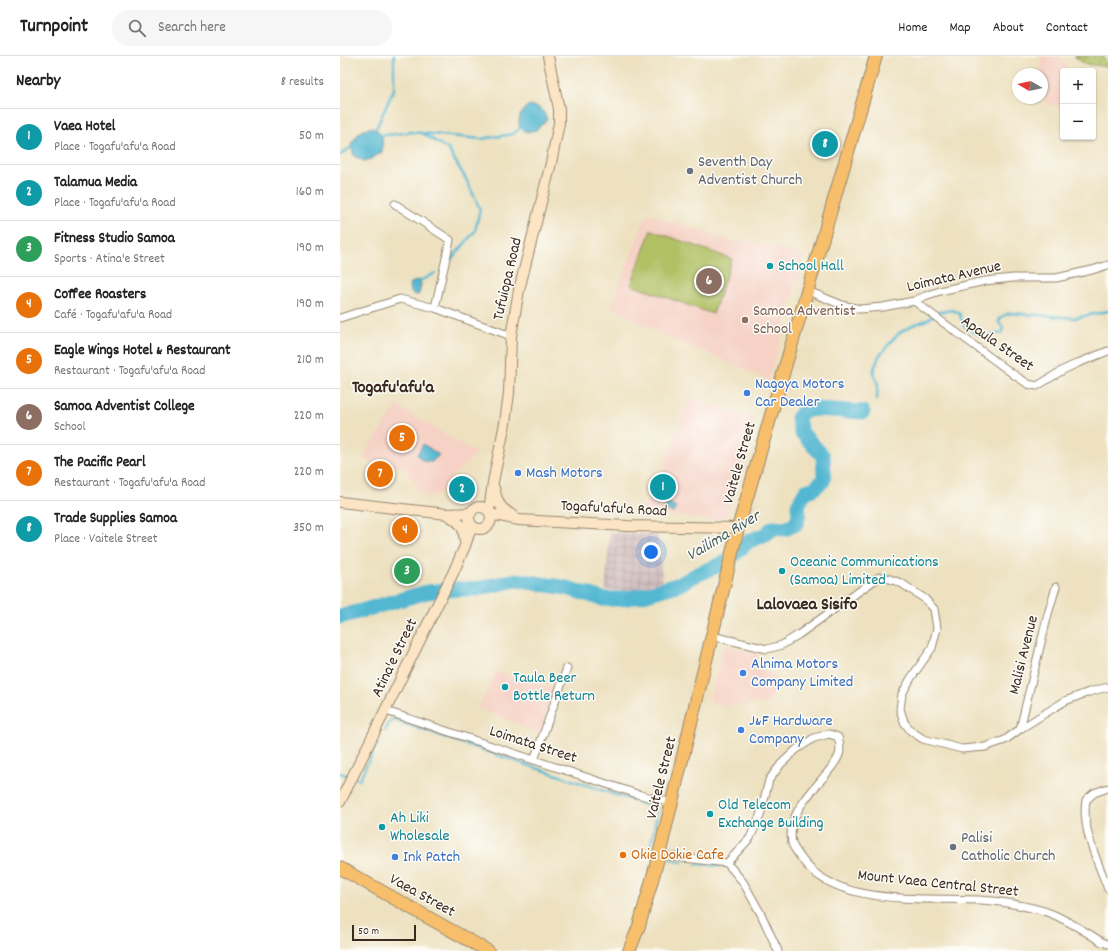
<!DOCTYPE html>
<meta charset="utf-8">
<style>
:root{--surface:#fff;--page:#f6f6f6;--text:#222;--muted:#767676;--line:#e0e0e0;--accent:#c8321e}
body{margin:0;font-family:Dekko,sans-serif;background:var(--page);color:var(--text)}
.controls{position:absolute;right:12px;top:12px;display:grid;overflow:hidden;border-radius:4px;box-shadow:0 1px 3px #0004}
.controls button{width:36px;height:36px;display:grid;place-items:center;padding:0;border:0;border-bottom:1px solid var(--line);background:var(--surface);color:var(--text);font:20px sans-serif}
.compass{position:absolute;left:672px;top:12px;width:36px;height:36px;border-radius:50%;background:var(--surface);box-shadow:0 1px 3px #0004;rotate:279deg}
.scale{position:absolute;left:12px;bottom:10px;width:64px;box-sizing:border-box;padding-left:4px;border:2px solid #3b2a1e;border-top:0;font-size:11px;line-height:14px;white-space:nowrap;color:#3b2a1e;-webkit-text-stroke:3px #fdfcf7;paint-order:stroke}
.you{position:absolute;left:311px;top:496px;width:14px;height:14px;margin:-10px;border:3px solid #fff;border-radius:50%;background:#1a73e8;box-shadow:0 0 0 6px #1a73e833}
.badge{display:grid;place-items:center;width:26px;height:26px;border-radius:50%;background:var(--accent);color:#fff;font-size:13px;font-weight:700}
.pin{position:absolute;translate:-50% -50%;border:2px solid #fff;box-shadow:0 1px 4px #0006}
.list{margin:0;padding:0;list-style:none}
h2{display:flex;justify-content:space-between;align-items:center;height:52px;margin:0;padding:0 16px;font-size:17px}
h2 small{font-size:13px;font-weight:400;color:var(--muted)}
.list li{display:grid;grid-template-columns:26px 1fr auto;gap:12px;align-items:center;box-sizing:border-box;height:56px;padding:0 16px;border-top:1px solid var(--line)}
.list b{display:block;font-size:15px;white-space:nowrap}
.list p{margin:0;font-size:13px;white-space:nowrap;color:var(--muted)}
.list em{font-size:13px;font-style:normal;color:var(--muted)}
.icon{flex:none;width:22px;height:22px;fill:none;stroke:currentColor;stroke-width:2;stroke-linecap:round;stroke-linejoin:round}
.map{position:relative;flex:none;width:768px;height:895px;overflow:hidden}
header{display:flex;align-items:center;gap:24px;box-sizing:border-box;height:56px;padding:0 20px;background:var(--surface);border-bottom:1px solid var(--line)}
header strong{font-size:19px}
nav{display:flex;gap:22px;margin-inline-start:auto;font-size:14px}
.search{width:280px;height:36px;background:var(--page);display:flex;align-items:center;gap:10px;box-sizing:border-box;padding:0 14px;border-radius:22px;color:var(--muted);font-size:15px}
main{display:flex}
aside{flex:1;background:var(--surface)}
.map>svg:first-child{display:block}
</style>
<header>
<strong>Turnpoint</strong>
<div class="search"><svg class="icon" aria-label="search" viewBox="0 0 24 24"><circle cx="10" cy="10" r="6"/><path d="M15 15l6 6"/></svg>Search here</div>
<nav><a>Home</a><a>Map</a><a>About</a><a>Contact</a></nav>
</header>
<main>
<aside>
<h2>Nearby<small>8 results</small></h2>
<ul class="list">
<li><span class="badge" style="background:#0f9aa8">1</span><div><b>Vaea Hotel</b><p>Place · Togafu'afu'a Road</p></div><em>50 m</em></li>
<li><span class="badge" style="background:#0f9aa8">2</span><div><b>Talamua Media</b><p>Place · Togafu'afu'a Road</p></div><em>160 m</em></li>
<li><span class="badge" style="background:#2e9e5b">3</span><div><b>Fitness Studio Samoa</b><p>Sports · Atina'e Street</p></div><em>190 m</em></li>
<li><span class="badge" style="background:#e8710a">4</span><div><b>Coffee Roasters</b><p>Café · Togafu'afu'a Road</p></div><em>190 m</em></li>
<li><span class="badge" style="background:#e8710a">5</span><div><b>Eagle Wings Hotel &amp; Restaurant</b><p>Restaurant · Togafu'afu'a Road</p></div><em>210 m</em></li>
<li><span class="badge" style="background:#8d6e63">6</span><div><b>Samoa Adventist College</b><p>School</p></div><em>220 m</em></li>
<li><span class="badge" style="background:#e8710a">7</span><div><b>The Pacific Pearl</b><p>Restaurant · Togafu'afu'a Road</p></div><em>220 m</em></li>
<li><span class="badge" style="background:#0f9aa8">8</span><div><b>Trade Supplies Samoa</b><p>Place · Vaitele Street</p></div><em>350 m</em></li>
</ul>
</aside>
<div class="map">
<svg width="768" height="895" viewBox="0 0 768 895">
<defs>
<pattern id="industrial-grid" width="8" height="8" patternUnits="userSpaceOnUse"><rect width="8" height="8" fill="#d1bfbf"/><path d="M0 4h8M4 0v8" fill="none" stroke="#b4a4a4"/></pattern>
<pattern id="green-dots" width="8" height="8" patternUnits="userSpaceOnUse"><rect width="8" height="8" fill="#b0c063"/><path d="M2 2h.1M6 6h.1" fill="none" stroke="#909c51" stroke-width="1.8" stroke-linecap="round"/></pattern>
</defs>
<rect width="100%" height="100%" fill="#fdfcf7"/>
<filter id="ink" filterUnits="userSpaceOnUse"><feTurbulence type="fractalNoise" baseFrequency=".025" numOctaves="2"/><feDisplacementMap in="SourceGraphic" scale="8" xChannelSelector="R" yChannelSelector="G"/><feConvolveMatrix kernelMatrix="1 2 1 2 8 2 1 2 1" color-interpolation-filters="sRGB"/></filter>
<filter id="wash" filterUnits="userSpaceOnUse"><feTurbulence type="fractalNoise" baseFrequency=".012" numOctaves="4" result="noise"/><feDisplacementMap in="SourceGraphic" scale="16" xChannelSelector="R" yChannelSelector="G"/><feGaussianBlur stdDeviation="0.9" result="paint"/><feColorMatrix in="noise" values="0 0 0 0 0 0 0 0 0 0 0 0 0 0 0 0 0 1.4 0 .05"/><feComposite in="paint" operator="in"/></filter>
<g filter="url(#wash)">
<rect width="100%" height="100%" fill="#ede1c0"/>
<path fill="#f6d1c5" d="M702 0H720L728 15H723V50L707 49 702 18H701L700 9Z
M307 158 395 186 410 185 464 200 429 324 370 298 329 282 271 250Z
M348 342 415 363 386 460 379 464 311 457 303 454 324 410 339 370Z
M57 350 136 397 105 428 96 440 80 438 66 412 26 406 24 399Z
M383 590 416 596 422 614 438 620 430 646 390 650 369 645Z
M157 616 215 633 199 677 138 652Z"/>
<path fill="url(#industrial-grid)" d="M270 477 317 478 323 528 300 536 265 534Z"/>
<path fill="url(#green-dots)" stroke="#767540" d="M734 0H763L768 11 745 8Z"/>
<path fill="#b0c063" stroke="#767540" d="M311 174 392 203 373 258 291 229Z"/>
<path fill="#52b7d1" stroke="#467078" d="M189 49C200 51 204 53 207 64L196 74 185 76 179 70C179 59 181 55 189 49Z
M31 71C44 77 43 83 42 96L31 103 24 105 14 100 11 88 20 76Z
M78 224 80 225 81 229 79 238 77 239C72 238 70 236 69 231L71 227Z
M83 388 99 399 92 406 83 405 77 399Z
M328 446 336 451 333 457 324 453Z"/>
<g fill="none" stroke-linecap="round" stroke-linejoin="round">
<path stroke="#52b7d1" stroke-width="2.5" d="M35 75 54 33V0
M82 77 108 93 126 123 140 153 135 175 116 198 110 204
M38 80 71 76 141 83 173 78 183 70
M0 99 13 90
M80 225 95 217
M537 343 538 328 533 316 539 300 550 287 559 277 573 269 587 264 599 256 612 254 619 257 624 270 637 278 643 280 662 277 663 274 662 270 659 267C658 261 665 259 670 257L735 262 768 255
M45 675 51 664H54L318 753 309 798 316 800
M0 717 10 720
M15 722 19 724 38 686
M331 804 342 806
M356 808 382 810"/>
<path stroke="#52b7d1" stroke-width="15" d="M0 561 87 536 117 533H136L176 524 227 532 263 543H280L300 540 340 528 356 519 386 506 409 485 427 478 432 472 445 473 456 468 459 459 458 449 466 435 473 433 483 425 484 417 483 400 461 376 458 362 463 355 475 353 523 356"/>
</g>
</g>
<g filter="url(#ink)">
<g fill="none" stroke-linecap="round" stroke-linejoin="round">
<g stroke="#94866f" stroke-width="9">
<path id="minor" d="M55 148 110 184 95 252
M468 235 502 249 520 253 543 251 574 245 585 240 600 235 645 225 673 222H716L752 214 768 209
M574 245 673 318 688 328 697 330 723 314 738 307 768 295
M0 262 60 243 95 252 171 280
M372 580 427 593 442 589 458 579 532 526 539 521 547 522 561 527 585 543 594 553 597 572 592 592 571 622 562 638 560 653 564 666 571 675 583 683 622 693 645 691 665 684 680 673 725 645 749 636 768 631
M46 655 297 738 332 747
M680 673 708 558 716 531
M194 704 227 612
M768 732 754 737 746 744C741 773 758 806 768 833
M319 799 387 807 403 826 421 858 438 895
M387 807 410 782 420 760 429 724 441 708 457 693 474 682 489 678 498 681C500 688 501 693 499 699 497 705 491 712 487 717 471 737 446 759 452 787 453 792 458 797 461 802 497 855 597 839 653 845 669 847 697 852 712 858 729 865 746 876 762 886L768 888"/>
</g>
<g stroke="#94866f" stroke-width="12">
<path id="secondary" d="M154 432C158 448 158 450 173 460
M0 446 107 458 131 457
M129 462a11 11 0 1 1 22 0a11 11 0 1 1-22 0Z
M149 455 153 426 165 367 169 337 171 280 179 234 211 107 219 67V53L208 0
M107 458C122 469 123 468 125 486
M150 458 179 464 288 470 398 472
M0 746 113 517 125 490 132 469"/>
</g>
<g stroke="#94866f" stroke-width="14">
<path id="primary" d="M0 812 148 895
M289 895 299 870 319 799 398 472 536 0"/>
</g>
<use href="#minor" stroke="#fff" stroke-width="7"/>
<use href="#secondary" stroke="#fce5c4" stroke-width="10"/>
<use href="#primary" stroke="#f7bf6c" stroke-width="12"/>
</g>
</g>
<g fill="#6b7280" stroke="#fdfcf7" stroke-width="1.5">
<circle cx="350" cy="115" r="4"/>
<circle cx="613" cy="791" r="4"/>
</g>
<g fill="#0f9aa8" stroke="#fdfcf7" stroke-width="1.5">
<circle cx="430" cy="210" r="4"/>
<circle cx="442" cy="515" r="4"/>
<circle cx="165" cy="631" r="4"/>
<circle cx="370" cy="758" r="4"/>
<circle cx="42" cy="771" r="4"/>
</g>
<circle fill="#8d6e63" stroke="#fdfcf7" stroke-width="1.5" cx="405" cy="264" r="4"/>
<g fill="#3f7fe0" stroke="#fdfcf7" stroke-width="1.5">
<circle cx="407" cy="337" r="4"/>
<circle cx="178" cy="417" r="4"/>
<circle cx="403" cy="617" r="4"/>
<circle cx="401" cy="674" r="4"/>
<circle cx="55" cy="801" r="4"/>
</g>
<circle fill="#e8710a" stroke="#fdfcf7" stroke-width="1.5" cx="283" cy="799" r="4"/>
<g text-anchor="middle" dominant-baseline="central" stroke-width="3" stroke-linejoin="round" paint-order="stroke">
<g font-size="16" fill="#5b616d" stroke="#fdfcf7" text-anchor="start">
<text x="358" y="106">Seventh Day<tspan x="358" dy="18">Adventist Church</tspan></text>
<text x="621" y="782">Palisi<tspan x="621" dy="18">Catholic Church</tspan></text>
</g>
<g font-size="16" fill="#0d838f" stroke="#fdfcf7" text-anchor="start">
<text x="438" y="210">School Hall</text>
<text x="450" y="506">Oceanic Communications<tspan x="450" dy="18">(Samoa) Limited</tspan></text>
<text x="173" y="622">Taula Beer<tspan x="173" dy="18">Bottle Return</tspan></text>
<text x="378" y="749">Old Telecom<tspan x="378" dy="18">Exchange Building</tspan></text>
<text x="50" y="762">Ah Liki<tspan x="50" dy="18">Wholesale</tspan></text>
</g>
<g font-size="16" fill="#3b2a1e" stroke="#fdfcf7">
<text transform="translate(614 221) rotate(-13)">Loimata Avenue</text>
<text transform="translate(168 223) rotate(-77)">Tufuiopa Road</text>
<text transform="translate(657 288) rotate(35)">Apaula Street</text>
<text transform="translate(400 407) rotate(-74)">Vaitele Street</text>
<text transform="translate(274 453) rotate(3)">Togafu'afu'a Road</text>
<text transform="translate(684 599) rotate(-76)">Malisi Avenue</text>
<text transform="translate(55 602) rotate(-64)">Atina'e Street</text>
<text transform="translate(193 689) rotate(18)">Loimata Street</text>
<text transform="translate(322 722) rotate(-76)">Vaitele Street</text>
<text transform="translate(598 828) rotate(6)">Mount Vaea Central Street</text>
<text transform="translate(82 840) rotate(29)">Vaea Street</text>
</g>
<g font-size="16" fill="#785e54" stroke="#fdfcf7" text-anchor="start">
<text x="413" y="255">Samoa Adventist<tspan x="413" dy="18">School</tspan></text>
</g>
<g font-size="16" fill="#366cbe" stroke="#fdfcf7" text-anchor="start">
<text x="415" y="328">Nagoya Motors<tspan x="415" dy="18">Car Dealer</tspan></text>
<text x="186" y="417">Mash Motors</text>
<text x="411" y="608">Alnima Motors<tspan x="411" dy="18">Company Limited</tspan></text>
<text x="409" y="665">J&amp;F Hardware<tspan x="409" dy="18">Company</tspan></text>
<text x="63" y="801">Ink Patch</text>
</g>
<g font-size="16" fill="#c56008" stroke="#fdfcf7" text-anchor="start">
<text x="291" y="799">Okie Dokie Cafe</text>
</g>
<g font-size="17" font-style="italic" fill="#435b5d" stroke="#fdfcf7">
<text transform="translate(384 481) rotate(-31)">Vailima River</text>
</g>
<g font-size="18" font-weight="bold" fill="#3b2a1e" stroke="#fdfcf7">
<text x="53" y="332">Togafu'afu'a</text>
<text x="467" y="549">Lalovaea Sisifo</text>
</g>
</g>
</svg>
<div class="controls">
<button>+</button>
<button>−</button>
</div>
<svg class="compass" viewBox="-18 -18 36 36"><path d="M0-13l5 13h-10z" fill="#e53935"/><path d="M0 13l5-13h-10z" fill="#767676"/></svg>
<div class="scale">50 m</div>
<div class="you"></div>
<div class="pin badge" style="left:323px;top:431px;background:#0f9aa8">1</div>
<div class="pin badge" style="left:122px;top:433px;background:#0f9aa8">2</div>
<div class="pin badge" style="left:67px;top:515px;background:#2e9e5b">3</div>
<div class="pin badge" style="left:65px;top:474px;background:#e8710a">4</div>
<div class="pin badge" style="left:62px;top:382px;background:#e8710a">5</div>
<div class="pin badge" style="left:369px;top:225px;background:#8d6e63">6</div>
<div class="pin badge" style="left:40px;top:418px;background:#e8710a">7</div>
<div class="pin badge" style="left:485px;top:88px;background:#0f9aa8">8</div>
</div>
</main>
